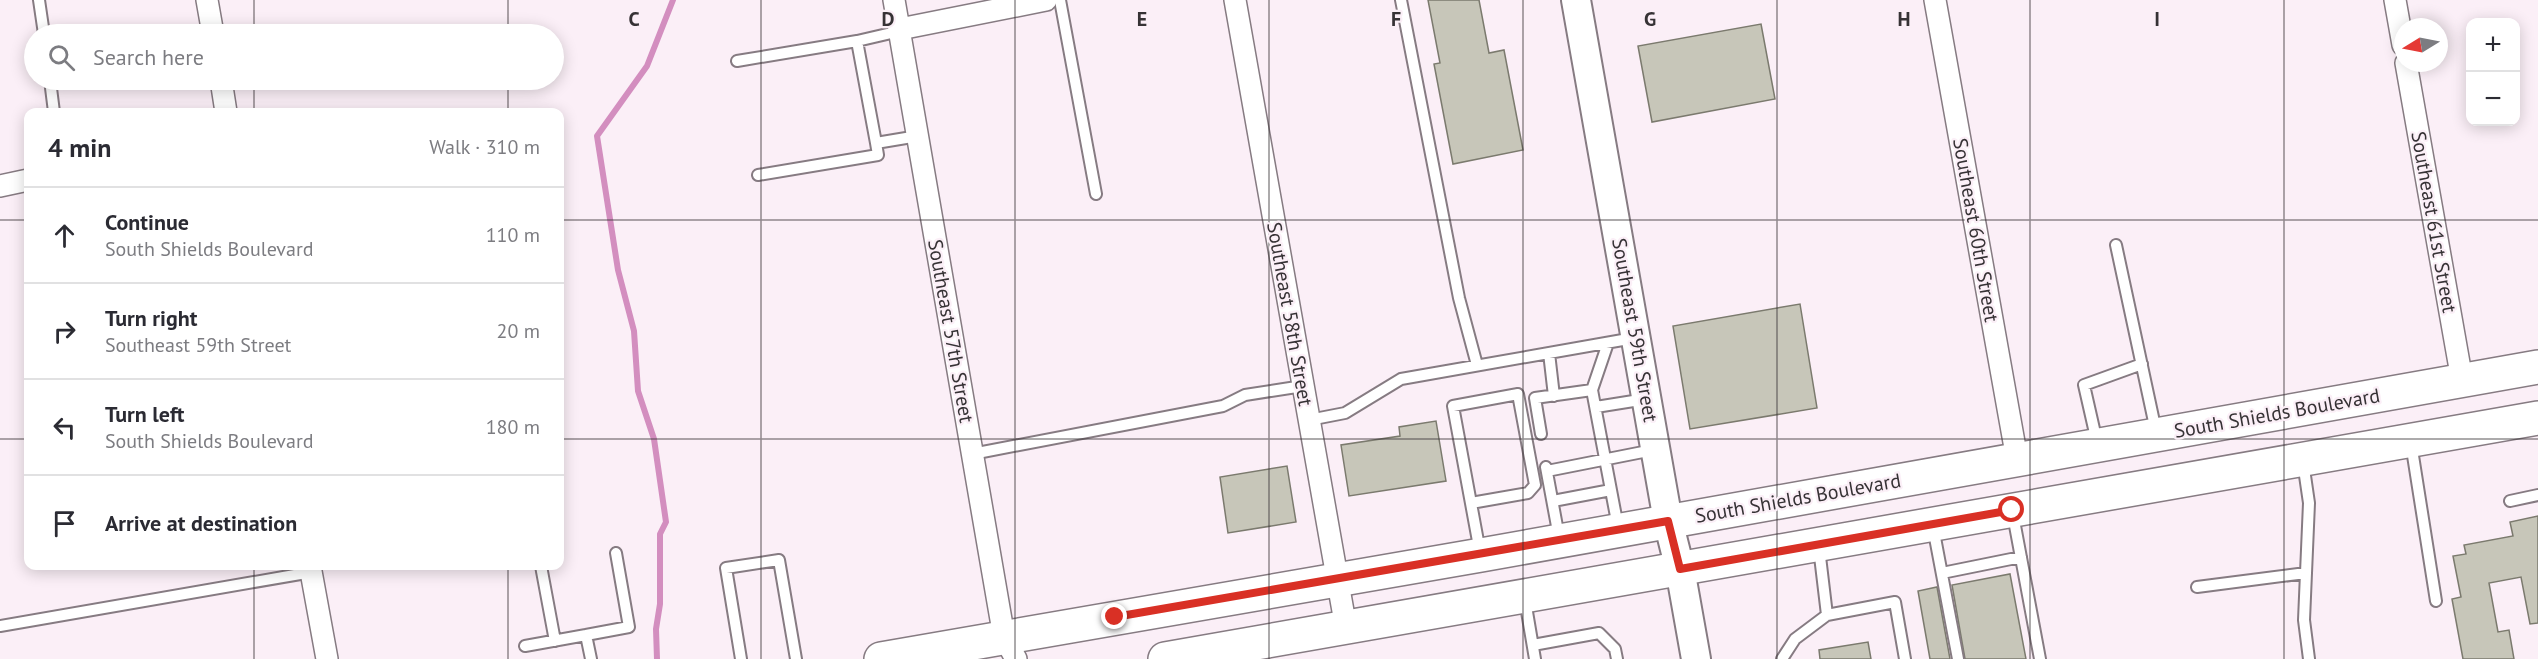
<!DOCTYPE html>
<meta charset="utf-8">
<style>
:root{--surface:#fff;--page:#f2f2f3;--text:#2b2b33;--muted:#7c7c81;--line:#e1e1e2}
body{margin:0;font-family:"PT Sans",sans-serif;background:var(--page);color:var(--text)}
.controls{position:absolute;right:18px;top:18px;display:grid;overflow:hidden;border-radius:12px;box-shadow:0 3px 15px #0003}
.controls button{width:54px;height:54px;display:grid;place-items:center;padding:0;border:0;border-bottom:2px solid var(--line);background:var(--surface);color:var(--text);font:30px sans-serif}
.compass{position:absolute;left:2394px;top:18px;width:54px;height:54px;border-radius:50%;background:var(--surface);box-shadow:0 3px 15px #0003;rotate:260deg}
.stop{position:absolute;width:18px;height:18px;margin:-14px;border:4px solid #d93025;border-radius:50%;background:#fff}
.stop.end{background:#d93025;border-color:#fff;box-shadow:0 2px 6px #0008}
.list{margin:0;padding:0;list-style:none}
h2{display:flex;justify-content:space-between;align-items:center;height:78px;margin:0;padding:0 24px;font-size:26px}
h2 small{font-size:20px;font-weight:400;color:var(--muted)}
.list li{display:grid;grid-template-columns:39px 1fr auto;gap:18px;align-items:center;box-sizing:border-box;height:96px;padding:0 24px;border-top:2px solid var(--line)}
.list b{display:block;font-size:22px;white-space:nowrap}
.list p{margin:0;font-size:20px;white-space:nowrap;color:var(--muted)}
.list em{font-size:20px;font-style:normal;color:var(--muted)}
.icon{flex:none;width:33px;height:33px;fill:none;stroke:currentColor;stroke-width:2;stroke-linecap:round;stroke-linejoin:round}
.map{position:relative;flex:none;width:2538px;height:659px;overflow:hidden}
.search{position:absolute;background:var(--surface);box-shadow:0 3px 15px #0003;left:24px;top:24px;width:540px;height:66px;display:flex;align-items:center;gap:15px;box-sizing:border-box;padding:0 21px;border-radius:33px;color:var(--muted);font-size:22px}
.panel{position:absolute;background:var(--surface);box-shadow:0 3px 15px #0003;left:24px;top:108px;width:540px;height:462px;border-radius:12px}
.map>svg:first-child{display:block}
</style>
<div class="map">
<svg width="2538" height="659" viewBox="0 0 2538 659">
<rect width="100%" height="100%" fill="#fbeff7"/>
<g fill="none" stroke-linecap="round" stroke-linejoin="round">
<path stroke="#d38ebf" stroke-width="6" d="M657 659 656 629 660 604V534L666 522 654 439 638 391 634 331 618 270 597 136 647 66 673 0"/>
</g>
<path fill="#c7c6b9" stroke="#7b7a6e" stroke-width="1.5" d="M1428 0H1479L1489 53 1504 50 1523 150 1453 164 1434 64 1440 63Z
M1761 24 1775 99 1652 122 1638 46Z
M1800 304 1817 408 1690 429 1673 326Z
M1436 421 1446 481 1349 496 1341 445 1400 436 1399 427Z
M1287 466 1296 522 1228 533 1220 477Z
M2538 516V623L2530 624 2521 577 2489 583 2498 632 2509 630 2514 659H2463L2452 599 2461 597 2453 556 2466 554 2464 545 2513 536 2510 522Z
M2010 574 2026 659H1965L1952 585Z
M1937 587 1950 659H1930L1918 591Z
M1868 642 1871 659H1820L1819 650Z"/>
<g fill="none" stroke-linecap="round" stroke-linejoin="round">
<g stroke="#867b82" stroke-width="14">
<path id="lane" d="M39 0 44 34
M1060 0 1096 194
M1401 0 1459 298 1477 365
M857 41 900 31
M737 61 857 41 876 143 878 155 758 175
M50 80 54 112
M876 143 918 136
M2116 245 2156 431
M1608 343 1592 390 1618 527
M1549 353 1554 396
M1596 407 1646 399
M1309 420 1345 413 1401 379 1634 338
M1541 434 1535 398 1592 390
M2097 442 2084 385 2142 364
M2411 443 2436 601
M972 454 1223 406 1245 395 1303 386
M1546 467 1559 537
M1547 471 1653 450
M1553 501 1611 490
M2510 501 2538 495
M1471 503 1528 493 1535 485 1518 394 1453 406 1480 552
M2013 515 2040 659
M1933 527 1958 659
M541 566 555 641
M1942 573 2021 557
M2306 573 2304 620 2309 659
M2197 587 2306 573 2309 503 2303 462
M1525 600 1535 659
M1827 615 1895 602 1905 659
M0 626 312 572
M586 635 629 627 616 553
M1533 645 1599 633 1615 649 1617 659
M525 646 586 635 591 659
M741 659 726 568 779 560 796 659
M1782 659 1795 639 1827 615 1819 548"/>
</g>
<g stroke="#867b82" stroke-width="24">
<path id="street" d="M207 0 213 34
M894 0 1004 637 1016 659
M1235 0 1346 628
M1935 0 2017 459
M2395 0 2403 45
M900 29 1046 0
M2406 63 2462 380
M221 80 226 112
M0 186 28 180
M310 566 327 659"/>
</g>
<g stroke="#867b82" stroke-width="32">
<path id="secondary" d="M1576 0 1668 521 1680 569 1696 659"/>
</g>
<g stroke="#867b82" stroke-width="36">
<path id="primary" d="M881 659 1481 555 2538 367
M1165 659 2538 418"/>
</g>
<use href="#lane" stroke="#fff" stroke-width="10"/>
<use href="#street" stroke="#fff" stroke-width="21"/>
<use href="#secondary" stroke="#fff" stroke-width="28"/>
<use href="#primary" stroke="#fff" stroke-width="33"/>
</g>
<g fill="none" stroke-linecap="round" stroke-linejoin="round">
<path stroke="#d93025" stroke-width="8" d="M1115 617 1668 521 1680 569 2012 510"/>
</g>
<path fill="none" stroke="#363235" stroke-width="1.5" stroke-opacity="0.55" d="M254 0V34M508 0V34M761 0V659M1015 0V659M1269 0V659M1523 0V659M1777 0V659M2030 0V659M2284 0V659M254 80V112M508 80V112M0 220H28M560 220H2538M0 439H28M560 439H2538M254 566V659M508 566V659"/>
<g text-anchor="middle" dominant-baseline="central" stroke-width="4.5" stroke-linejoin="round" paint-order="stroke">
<g font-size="20" fill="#363235" stroke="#fbeff7">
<text transform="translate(2434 222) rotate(80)">Southeast 61st Street</text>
<text transform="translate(1976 230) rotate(80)">Southeast 60th Street</text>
<text transform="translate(1290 314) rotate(80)">Southeast 58th Street</text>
<text transform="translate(1635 330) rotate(80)">Southeast 59th Street</text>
<text transform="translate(951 331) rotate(80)">Southeast 57th Street</text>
<text transform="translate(2277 413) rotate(-10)">South Shields Boulevard</text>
<text transform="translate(1798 498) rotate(-10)">South Shields Boulevard</text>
</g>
</g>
<g font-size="20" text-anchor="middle" font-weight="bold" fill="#363235" stroke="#fbeff7" stroke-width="4.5" stroke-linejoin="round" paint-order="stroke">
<text x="634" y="26">C</text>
<text x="888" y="26">D</text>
<text x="1142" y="26">E</text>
<text x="1396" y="26">F</text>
<text x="1650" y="26">G</text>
<text x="1904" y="26">H</text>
<text x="2157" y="26">I</text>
</g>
</svg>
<div class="controls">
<button>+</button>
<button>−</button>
</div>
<svg class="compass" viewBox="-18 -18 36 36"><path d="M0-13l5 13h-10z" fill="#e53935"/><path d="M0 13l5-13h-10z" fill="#7c7c81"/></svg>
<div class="stop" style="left:2012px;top:510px"></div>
<div class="stop end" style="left:1115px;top:617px"></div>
<div class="search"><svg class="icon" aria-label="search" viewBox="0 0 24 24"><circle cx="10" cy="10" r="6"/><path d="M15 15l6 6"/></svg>Search here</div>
<section class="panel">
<h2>4 min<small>Walk · 310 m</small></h2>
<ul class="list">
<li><svg class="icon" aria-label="ahead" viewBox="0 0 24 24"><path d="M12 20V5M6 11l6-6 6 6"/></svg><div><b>Continue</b><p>South Shields Boulevard</p></div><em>110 m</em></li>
<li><svg class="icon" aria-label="right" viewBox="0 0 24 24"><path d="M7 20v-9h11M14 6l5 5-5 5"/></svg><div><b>Turn right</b><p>Southeast 59th Street</p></div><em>20 m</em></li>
<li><svg class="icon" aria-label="left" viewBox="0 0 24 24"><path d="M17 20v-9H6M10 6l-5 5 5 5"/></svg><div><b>Turn left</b><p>South Shields Boulevard</p></div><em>180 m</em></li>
<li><svg class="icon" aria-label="arrive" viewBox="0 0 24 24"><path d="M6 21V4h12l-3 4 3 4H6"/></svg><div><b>Arrive at destination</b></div></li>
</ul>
</section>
</div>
